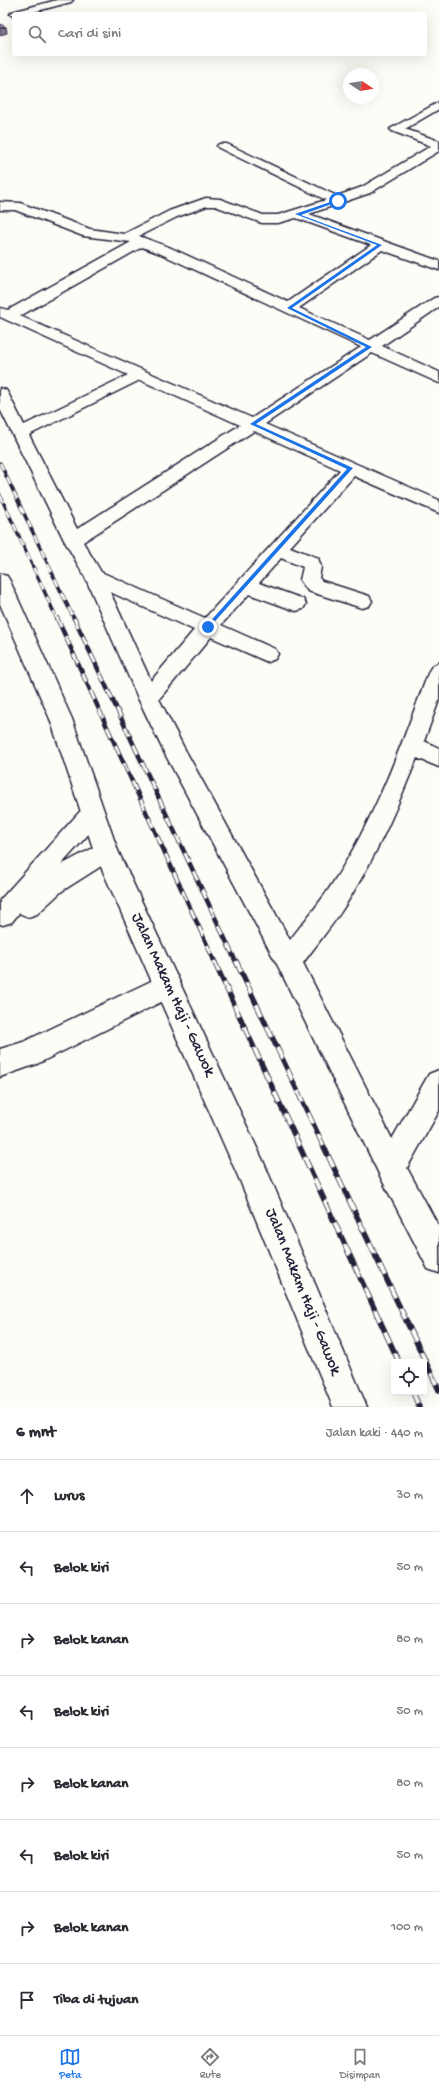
<!DOCTYPE html>
<html lang="id">
<meta charset="utf-8">
<style>
:root{--surface:#fff;--page:#f7f7f7;--text:#2b2b33;--muted:#7c7c81;--line:#e1e1e2;--accent:#1a73e8}
body{margin:0;font-family:"Gochi Hand",sans-serif;background:var(--page);color:var(--text)}
.controls{position:absolute;right:12px;bottom:12px;display:grid;overflow:hidden;border-radius:4px;box-shadow:0 4px 16px #0002}
.controls button{width:36px;height:36px;display:grid;place-items:center;padding:0;border:0;border-bottom:1px solid var(--line);background:var(--surface);color:var(--text);font:20px sans-serif}
.compass{position:absolute;left:343px;top:68px;width:36px;height:36px;border-radius:50%;background:var(--surface);box-shadow:0 4px 16px #0002;rotate:102deg}
.stop{position:absolute;width:12px;height:12px;margin:-9px;border:3px solid #1a73e8;border-radius:50%;background:#fff}
.stop.end{background:#1a73e8;border-color:#fff;box-shadow:0 1px 4px #0008}
.list{margin:0;padding:0;list-style:none}
h2{display:flex;justify-content:space-between;align-items:center;height:52px;margin:0;padding:0 16px;font-size:17px}
h2 small{font-size:13px;font-weight:400;color:var(--muted)}
.list li{display:grid;grid-template-columns:26px 1fr auto;gap:12px;align-items:center;box-sizing:border-box;height:72px;padding:0 16px;border-top:1px solid var(--line)}
.list b{display:block;font-size:15px;white-space:nowrap}
.list em{font-size:13px;font-style:normal;color:var(--muted)}
.icon{flex:none;width:22px;height:22px;fill:none;stroke:currentColor;stroke-width:2;stroke-linecap:round;stroke-linejoin:round}
.map{position:relative;flex:none;width:439px;height:1407px;overflow:hidden}
.search{position:absolute;background:var(--surface);box-shadow:0 4px 16px #0002;left:12px;right:12px;top:12px;height:44px;display:flex;align-items:center;gap:10px;box-sizing:border-box;padding:0 14px;border-radius:4px;color:var(--muted);font-size:15px}
.sheet{height:628px;background:var(--surface)}
nav{display:flex;justify-content:space-around;align-items:center;box-sizing:border-box;height:56px;border-top:1px solid var(--line);background:var(--surface);font-size:11px;color:var(--muted)}
nav a{display:grid;justify-items:center;gap:2px}
nav .on{color:var(--accent)}
.map>svg:first-child{display:block}
</style>
<div class="map">
<svg width="439" height="1407" viewBox="0 0 439 1407">
<rect width="100%" height="100%" fill="#fdfcf7"/>
<filter id="ink" filterUnits="userSpaceOnUse"><feTurbulence type="fractalNoise" baseFrequency=".025" numOctaves="2"/><feDisplacementMap in="SourceGraphic" scale="8" xChannelSelector="R" yChannelSelector="G"/><feConvolveMatrix kernelMatrix="1 2 1 2 8 2 1 2 1" color-interpolation-filters="sRGB"/></filter>
<g filter="url(#ink)">
<g fill="none" stroke-linecap="round" stroke-linejoin="round">
<g stroke="#22223b" stroke-width="3">
<path id="minor" d="M439 102V109L405 129 439 141V151L370 193 309 214 439 261V270L382 250 299 308 370 340 434 298 439 297V307L382 346 439 372V383L372 353 265 424 439 500V513L354 476 290 547 318 558 321 567 319 578 322 581 369 596 372 601 369 606 362 608 308 591 300 580 303 567 281 558 259 583 303 599 306 604 303 609 296 611 249 594 221 625 275 649 278 654 275 659 268 662 261 659 211 637 159 699 183 746 290 940C305 920 321 902 334 881 376 817 402 743 429 671L432 666 439 663V700L424 741 439 748V767L417 758C398 805 378 852 351 896 337 920 319 941 303 963L392 1139 429 1074 439 1070V1111L407 1168 439 1227V1273L428 1269 381 1178 280 970 164 752 138 698 85 577 64 540 0 409V388L6 390 8 393 24 425 128 375 0 317V308L8 310 131 242 83 236 15 210H0V202L20 203 90 229 124 234 169 211 206 198 220 199 263 215H278L326 200 219 148 217 146 219 144H227L337 196 362 187 431 146 392 131 390 129ZM207 206H215L262 223H278L296 218 371 245 288 302 171 248 139 236 177 217ZM142 247 161 254 361 347 252 418 20 316ZM140 380 240 425 77 529 29 435ZM254 431 340 470 205 618 101 572 83 542ZM110 592 194 630 151 681Z
M93 803 101 806 104 813 101 820 61 865 106 841 114 844 118 851 114 858 62 891 37 914 28 917 19 913 12 922 3 925 0 924V900L85 806Z
M168 973 177 976 181 985 177 994 37 1064 0 1077V1049L23 1042Z"/>
</g>
<g stroke="#22223b" stroke-width="3">
<path id="tertiary" d="M0 574 7 576 10 581 72 719 118 851 264 1163 367 1407H333L241 1183 94 851 50 719 0 604Z"/>
</g>
<g stroke="#22223b" stroke-width="3">
<path id="secondary" d="M57 0H73L71 2 26 14H14V17L10 14 12 12Z"/>
</g>
<use href="#minor" fill="#fdfcf7" fill-rule="evenodd"/>
<use href="#tertiary" fill="#fdfcf7" fill-rule="evenodd"/>
<use href="#secondary" fill="#fdfcf7" fill-rule="evenodd"/>
<g stroke="#22223b" stroke-width="3.5">
<path id="rail-far2" d="M0 463 74 619
M0 495 57 619"/>
</g>
<g stroke="#22223b" stroke-width="4.5">
<path id="rail-far1" d="M57 618 215 962
M74 618 236 962"/>
</g>
<g stroke="#22223b" stroke-width="5.5">
<path id="rail" d="M214 961 399 1362
M236 961 439 1390
M413 1392 419 1407"/>
</g>
<use href="#rail-far2" stroke="#fdfcf7" stroke-width="2.5" stroke-dasharray="8" stroke-linecap="butt"/>
<use href="#rail-far1" stroke="#fdfcf7" stroke-width="3" stroke-dasharray="10" stroke-linecap="butt"/>
<use href="#rail" stroke="#fdfcf7" stroke-width="4" stroke-dasharray="12" stroke-linecap="butt"/>
</g>
<path fill="#897696" stroke="#22223b" d="M6 27 7 33 0 35V28Z"/>
<path fill="#c4a9d7" stroke="#22223b" d="M0 24 6 27 0 28Z"/>
</g>
<path fill="#1a73e8" d="M336 200 340 201 301 215 382 245 292 308 372 347 256 424 353 468 208 629 205 627 206 626 347 469 250 424 366 347 287 308 377 245 295 214Z"/>
<g text-anchor="middle" dominant-baseline="central" stroke-width="3" stroke-linejoin="round" paint-order="stroke">
<g font-size="16" fill="#22223b" stroke="#fdfcf7">
<text transform="translate(172 995) rotate(65)">Jalan Makam Haji - Gawok</text>
<text transform="translate(302 1292) rotate(68)">Jalan Makam Haji - Gawok</text>
</g>
</g>
</svg>
<div class="controls">
<button><svg class="icon" aria-label="locate" viewBox="0 0 24 24"><circle cx="12" cy="12" r="6"/><path d="M12 2v4M12 18v4M2 12h4M18 12h4"/></svg></button>
</div>
<svg class="compass" viewBox="-18 -18 36 36"><path d="M0-13l5 13h-10z" fill="#e53935"/><path d="M0 13l5-13h-10z" fill="#7c7c81"/></svg>
<div class="stop" style="left:338px;top:201px"></div>
<div class="stop end" style="left:208px;top:627px"></div>
<div class="search"><svg class="icon" aria-label="search" viewBox="0 0 24 24"><circle cx="10" cy="10" r="6"/><path d="M15 15l6 6"/></svg>Cari di sini</div>
</div>
<section class="sheet">
<h2>6 mnt<small>Jalan kaki · 440 m</small></h2>
<ul class="list">
<li><svg class="icon" aria-label="ahead" viewBox="0 0 24 24"><path d="M12 20V5M6 11l6-6 6 6"/></svg><div><b>Lurus</b></div><em>30 m</em></li>
<li><svg class="icon" aria-label="left" viewBox="0 0 24 24"><path d="M17 20v-9H6M10 6l-5 5 5 5"/></svg><div><b>Belok kiri</b></div><em>50 m</em></li>
<li><svg class="icon" aria-label="right" viewBox="0 0 24 24"><path d="M7 20v-9h11M14 6l5 5-5 5"/></svg><div><b>Belok kanan</b></div><em>80 m</em></li>
<li><svg class="icon" aria-label="left" viewBox="0 0 24 24"><path d="M17 20v-9H6M10 6l-5 5 5 5"/></svg><div><b>Belok kiri</b></div><em>50 m</em></li>
<li><svg class="icon" aria-label="right" viewBox="0 0 24 24"><path d="M7 20v-9h11M14 6l5 5-5 5"/></svg><div><b>Belok kanan</b></div><em>80 m</em></li>
<li><svg class="icon" aria-label="left" viewBox="0 0 24 24"><path d="M17 20v-9H6M10 6l-5 5 5 5"/></svg><div><b>Belok kiri</b></div><em>50 m</em></li>
<li><svg class="icon" aria-label="right" viewBox="0 0 24 24"><path d="M7 20v-9h11M14 6l5 5-5 5"/></svg><div><b>Belok kanan</b></div><em>100 m</em></li>
<li><svg class="icon" aria-label="arrive" viewBox="0 0 24 24"><path d="M6 21V4h12l-3 4 3 4H6"/></svg><div><b>Tiba di tujuan</b></div></li>
</ul>
</section>
<nav>
<a class="on"><svg class="icon" aria-label="map" viewBox="0 0 24 24"><path d="M3 6l6-2 6 2 6-2v14l-6 2-6-2-6 2zM9 4v14M15 6v14"/></svg>Peta</a>
<a><svg class="icon" aria-label="directions" viewBox="0 0 24 24"><path d="M12 3l9 9-9 9-9-9zM9 14v-3h6M13 9l2 2-2 2"/></svg>Rute</a>
<a><svg class="icon" aria-label="saved" viewBox="0 0 24 24"><path d="M7 4h10v16l-5-4-5 4z"/></svg>Disimpan</a>
</nav>
